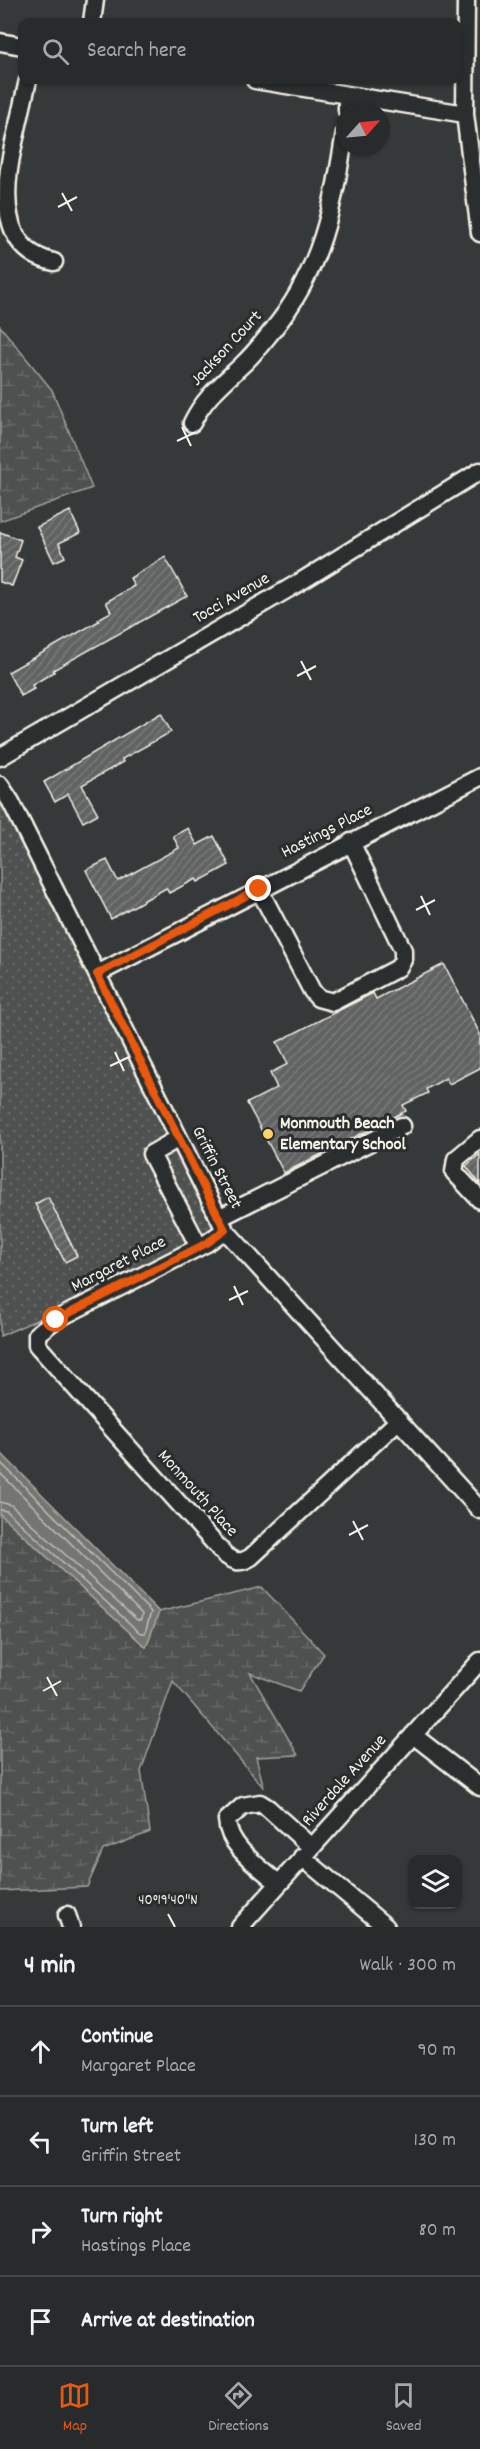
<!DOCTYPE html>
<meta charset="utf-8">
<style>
:root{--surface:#282b2b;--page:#303333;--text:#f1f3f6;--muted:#a5a7a9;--line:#444747;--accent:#ea580c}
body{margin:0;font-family:Dekko,sans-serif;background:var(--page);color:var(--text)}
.controls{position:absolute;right:18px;bottom:18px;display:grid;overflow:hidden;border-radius:12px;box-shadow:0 2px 4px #0004}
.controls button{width:54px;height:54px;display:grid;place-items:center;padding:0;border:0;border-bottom:2px solid var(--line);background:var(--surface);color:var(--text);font:30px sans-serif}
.compass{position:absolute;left:336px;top:102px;width:54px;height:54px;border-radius:50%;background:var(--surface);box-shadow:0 2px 4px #0004;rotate:63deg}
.stop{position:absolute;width:18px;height:18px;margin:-14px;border:4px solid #ea580c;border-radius:50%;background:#fff}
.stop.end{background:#ea580c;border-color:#fff;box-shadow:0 2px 6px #0008}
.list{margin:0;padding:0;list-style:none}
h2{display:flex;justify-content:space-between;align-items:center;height:78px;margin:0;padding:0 24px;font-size:26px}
h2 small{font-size:20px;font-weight:400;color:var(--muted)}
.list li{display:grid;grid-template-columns:39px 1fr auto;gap:18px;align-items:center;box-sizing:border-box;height:90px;padding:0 24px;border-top:2px solid var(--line)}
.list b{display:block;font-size:22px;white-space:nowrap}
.list p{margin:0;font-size:20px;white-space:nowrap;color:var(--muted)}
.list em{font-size:20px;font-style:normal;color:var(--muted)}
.icon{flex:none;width:33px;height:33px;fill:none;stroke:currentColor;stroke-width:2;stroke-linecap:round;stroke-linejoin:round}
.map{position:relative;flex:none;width:480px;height:1927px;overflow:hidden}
.search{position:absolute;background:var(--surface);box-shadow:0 2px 4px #0004;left:18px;right:18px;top:18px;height:66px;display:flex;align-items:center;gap:15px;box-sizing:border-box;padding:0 21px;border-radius:12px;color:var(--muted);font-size:22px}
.sheet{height:438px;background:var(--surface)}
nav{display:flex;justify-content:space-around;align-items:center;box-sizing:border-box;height:84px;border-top:2px solid var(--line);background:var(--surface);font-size:16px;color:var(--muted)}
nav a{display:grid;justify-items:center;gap:3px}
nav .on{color:var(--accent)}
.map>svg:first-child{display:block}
</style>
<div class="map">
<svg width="480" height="1927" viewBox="0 0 480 1927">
<defs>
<pattern id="wetland-marsh" width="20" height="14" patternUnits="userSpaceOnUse" patternTransform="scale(1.5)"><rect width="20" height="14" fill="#4e514f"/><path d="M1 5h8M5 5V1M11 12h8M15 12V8" fill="none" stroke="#686a68"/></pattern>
<pattern id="park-dots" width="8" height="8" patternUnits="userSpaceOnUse" patternTransform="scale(1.5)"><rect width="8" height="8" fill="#4e514f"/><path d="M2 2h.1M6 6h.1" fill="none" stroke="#686a68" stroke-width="1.8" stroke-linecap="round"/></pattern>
<pattern id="building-hatch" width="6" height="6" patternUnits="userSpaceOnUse" patternTransform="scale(1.5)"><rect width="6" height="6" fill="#616362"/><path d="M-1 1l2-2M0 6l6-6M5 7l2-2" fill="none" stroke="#787a78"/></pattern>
</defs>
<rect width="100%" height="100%" fill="#363939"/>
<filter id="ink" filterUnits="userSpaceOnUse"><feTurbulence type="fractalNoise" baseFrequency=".0167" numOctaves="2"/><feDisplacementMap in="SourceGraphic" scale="12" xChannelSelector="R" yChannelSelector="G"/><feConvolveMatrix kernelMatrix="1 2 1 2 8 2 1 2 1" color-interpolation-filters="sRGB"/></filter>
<g filter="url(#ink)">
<path fill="url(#wetland-marsh)" stroke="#a1a19c" stroke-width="1.5" d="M0 326 52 390 92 488 0 521Z
M0 1514 146 1647 159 1612 262 1587 324 1654 299 1691 250 1673 298 1755 256 1757 264 1788 173 1681 141 1771 150 1832 103 1850 87 1887 0 1891Z"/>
<path fill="url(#park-dots)" stroke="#a1a19c" stroke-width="1.5" d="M0 786 225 1237 0 1336Z"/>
<path fill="#757572" stroke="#a8a7a1" stroke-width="1.5" d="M0 1452 159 1612 146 1647 0 1514Z"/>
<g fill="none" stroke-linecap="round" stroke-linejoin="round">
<path stroke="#c1bfb9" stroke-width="1.5" d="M0 1462 151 1612 145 1633H140L7 1511 0 1510
M0 1473 142 1614 141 1620H137L11 1505 0 1502"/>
</g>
<path fill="url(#building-hatch)" stroke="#f4f1e8" stroke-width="1.5" d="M70 511 80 533 59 543 65 557 54 562 37 527Z
M0 532 21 540 15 557 22 560 12 586 0 582Z
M165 557 187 596 53 670 54 672 32 685 34 689 21 696 8 672 99 621 98 619 111 612 106 602 134 586 130 578Z
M161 713 171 732 122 759 123 762 82 785 98 814 83 822 68 794 55 802 44 782Z
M188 828 197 845 214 836 229 865 198 882 196 879 169 893 166 888 111 919 86 870 107 860 118 881 179 848 173 836Z
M444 964 480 1034V1068L449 1084 446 1078 426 1089 428 1093 403 1105 406 1111 284 1173 247 1103 277 1088 270 1073 288 1064 277 1042 373 993 376 999Z
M480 1154V1184L466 1166Z
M48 1197 77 1256 65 1262 35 1204Z"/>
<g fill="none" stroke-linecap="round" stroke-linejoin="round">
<g stroke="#f4f1e8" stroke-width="21">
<path id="minor" d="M466 0 465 114 480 233
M92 22 95 0
M0 42 22 46
M28 80C23 102 18 124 13 147 3 193 0 251 54 262
M255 80 465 114
M347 111V95
M192 423C204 398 222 384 242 365 253 355 263 342 272 331 322 270 333 207 345 132
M0 757 300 582 480 471
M0 785 11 802 225 1230 480 1510
M259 889 312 991 318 998 333 1002 398 968 403 960V950L351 842
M97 974 480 777
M179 1138 151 1154 199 1247
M480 1139 456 1159 454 1172 480 1200
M219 1218 402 1126
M225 1230 207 1243 55 1320 37 1334V1345L225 1555C235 1562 240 1564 251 1557L399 1420
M413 1735 480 1787
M302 1857 386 1927
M279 1884C260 1867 228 1847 227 1820L243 1806 260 1803 268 1808 311 1847
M67 1915 71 1927
M240 1927 480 1661"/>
</g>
<use href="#minor" stroke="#2a2d2e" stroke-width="16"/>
</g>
</g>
<g fill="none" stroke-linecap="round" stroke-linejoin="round" filter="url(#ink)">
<path stroke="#ea580c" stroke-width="8" d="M56 1320 207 1243 225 1230 97 974 259 889"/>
</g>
<path fill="none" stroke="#f4f1e8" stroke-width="2" d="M62 193 72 211M58 207 77 197M182 427 191 446M177 441 196 432M301 661 311 680M297 676 316 666M421 896 430 915M416 910 435 900M115 1052 124 1071M110 1066 129 1057M234 1286 243 1305M229 1300 248 1291M353 1521 363 1540M349 1535 368 1525M47 1677 57 1696M43 1691 61 1681M168 1914 175 1927"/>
<circle fill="#ffd166" stroke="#2a2d2e" stroke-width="2" cx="268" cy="1134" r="6"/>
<g text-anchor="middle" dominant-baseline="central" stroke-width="6" stroke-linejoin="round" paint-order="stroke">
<g font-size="18" fill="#f4f1e8" stroke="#2a2d2e">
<text transform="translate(227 349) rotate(-47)">Jackson Court</text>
<text transform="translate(232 599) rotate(-30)">Tocci Avenue</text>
<text transform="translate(327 832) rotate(-27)">Hastings Place</text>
<text transform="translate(216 1168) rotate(63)">Griffin Street</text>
<text transform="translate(119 1265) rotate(-27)">Margaret Place</text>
<text transform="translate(197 1494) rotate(48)">Monmouth Place</text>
<text transform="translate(345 1781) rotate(-48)">Riverdale Avenue</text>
</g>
<g font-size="18" font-weight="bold" fill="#f4f1e8" stroke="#2a2d2e" text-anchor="start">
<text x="280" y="1124">Monmouth Beach<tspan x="280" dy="21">Elementary School</tspan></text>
</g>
</g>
<g font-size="15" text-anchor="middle" fill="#f4f1e8" stroke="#2a2d2e" stroke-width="6" stroke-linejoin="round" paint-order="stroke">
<text x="168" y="1904">40°19'40"N</text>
</g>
</svg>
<div class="controls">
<button><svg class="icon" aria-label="layers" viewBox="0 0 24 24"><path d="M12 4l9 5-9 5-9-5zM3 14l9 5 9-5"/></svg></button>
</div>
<svg class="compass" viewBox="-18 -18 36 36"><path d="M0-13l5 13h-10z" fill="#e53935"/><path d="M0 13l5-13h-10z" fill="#a5a7a9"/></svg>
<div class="stop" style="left:56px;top:1320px"></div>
<div class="stop end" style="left:259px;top:889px"></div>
<div class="search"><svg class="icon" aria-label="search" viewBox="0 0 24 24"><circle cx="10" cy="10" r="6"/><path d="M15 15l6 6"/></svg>Search here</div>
</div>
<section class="sheet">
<h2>4 min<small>Walk · 300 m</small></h2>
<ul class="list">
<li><svg class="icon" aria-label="ahead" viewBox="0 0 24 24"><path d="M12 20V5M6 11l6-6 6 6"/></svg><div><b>Continue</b><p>Margaret Place</p></div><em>90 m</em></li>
<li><svg class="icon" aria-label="left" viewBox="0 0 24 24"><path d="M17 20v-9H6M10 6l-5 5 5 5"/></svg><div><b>Turn left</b><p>Griffin Street</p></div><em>130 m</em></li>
<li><svg class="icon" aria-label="right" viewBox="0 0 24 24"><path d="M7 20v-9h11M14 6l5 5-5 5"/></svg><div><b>Turn right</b><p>Hastings Place</p></div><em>80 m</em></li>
<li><svg class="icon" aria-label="arrive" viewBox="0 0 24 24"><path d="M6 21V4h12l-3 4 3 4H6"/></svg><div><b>Arrive at destination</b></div></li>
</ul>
</section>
<nav>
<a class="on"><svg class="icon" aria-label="map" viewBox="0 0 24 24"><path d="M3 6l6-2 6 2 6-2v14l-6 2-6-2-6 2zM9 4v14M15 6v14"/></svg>Map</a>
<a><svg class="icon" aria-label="directions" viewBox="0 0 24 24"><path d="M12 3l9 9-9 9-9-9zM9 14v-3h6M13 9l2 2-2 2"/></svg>Directions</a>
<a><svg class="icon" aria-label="saved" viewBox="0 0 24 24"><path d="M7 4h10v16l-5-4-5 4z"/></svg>Saved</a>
</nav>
